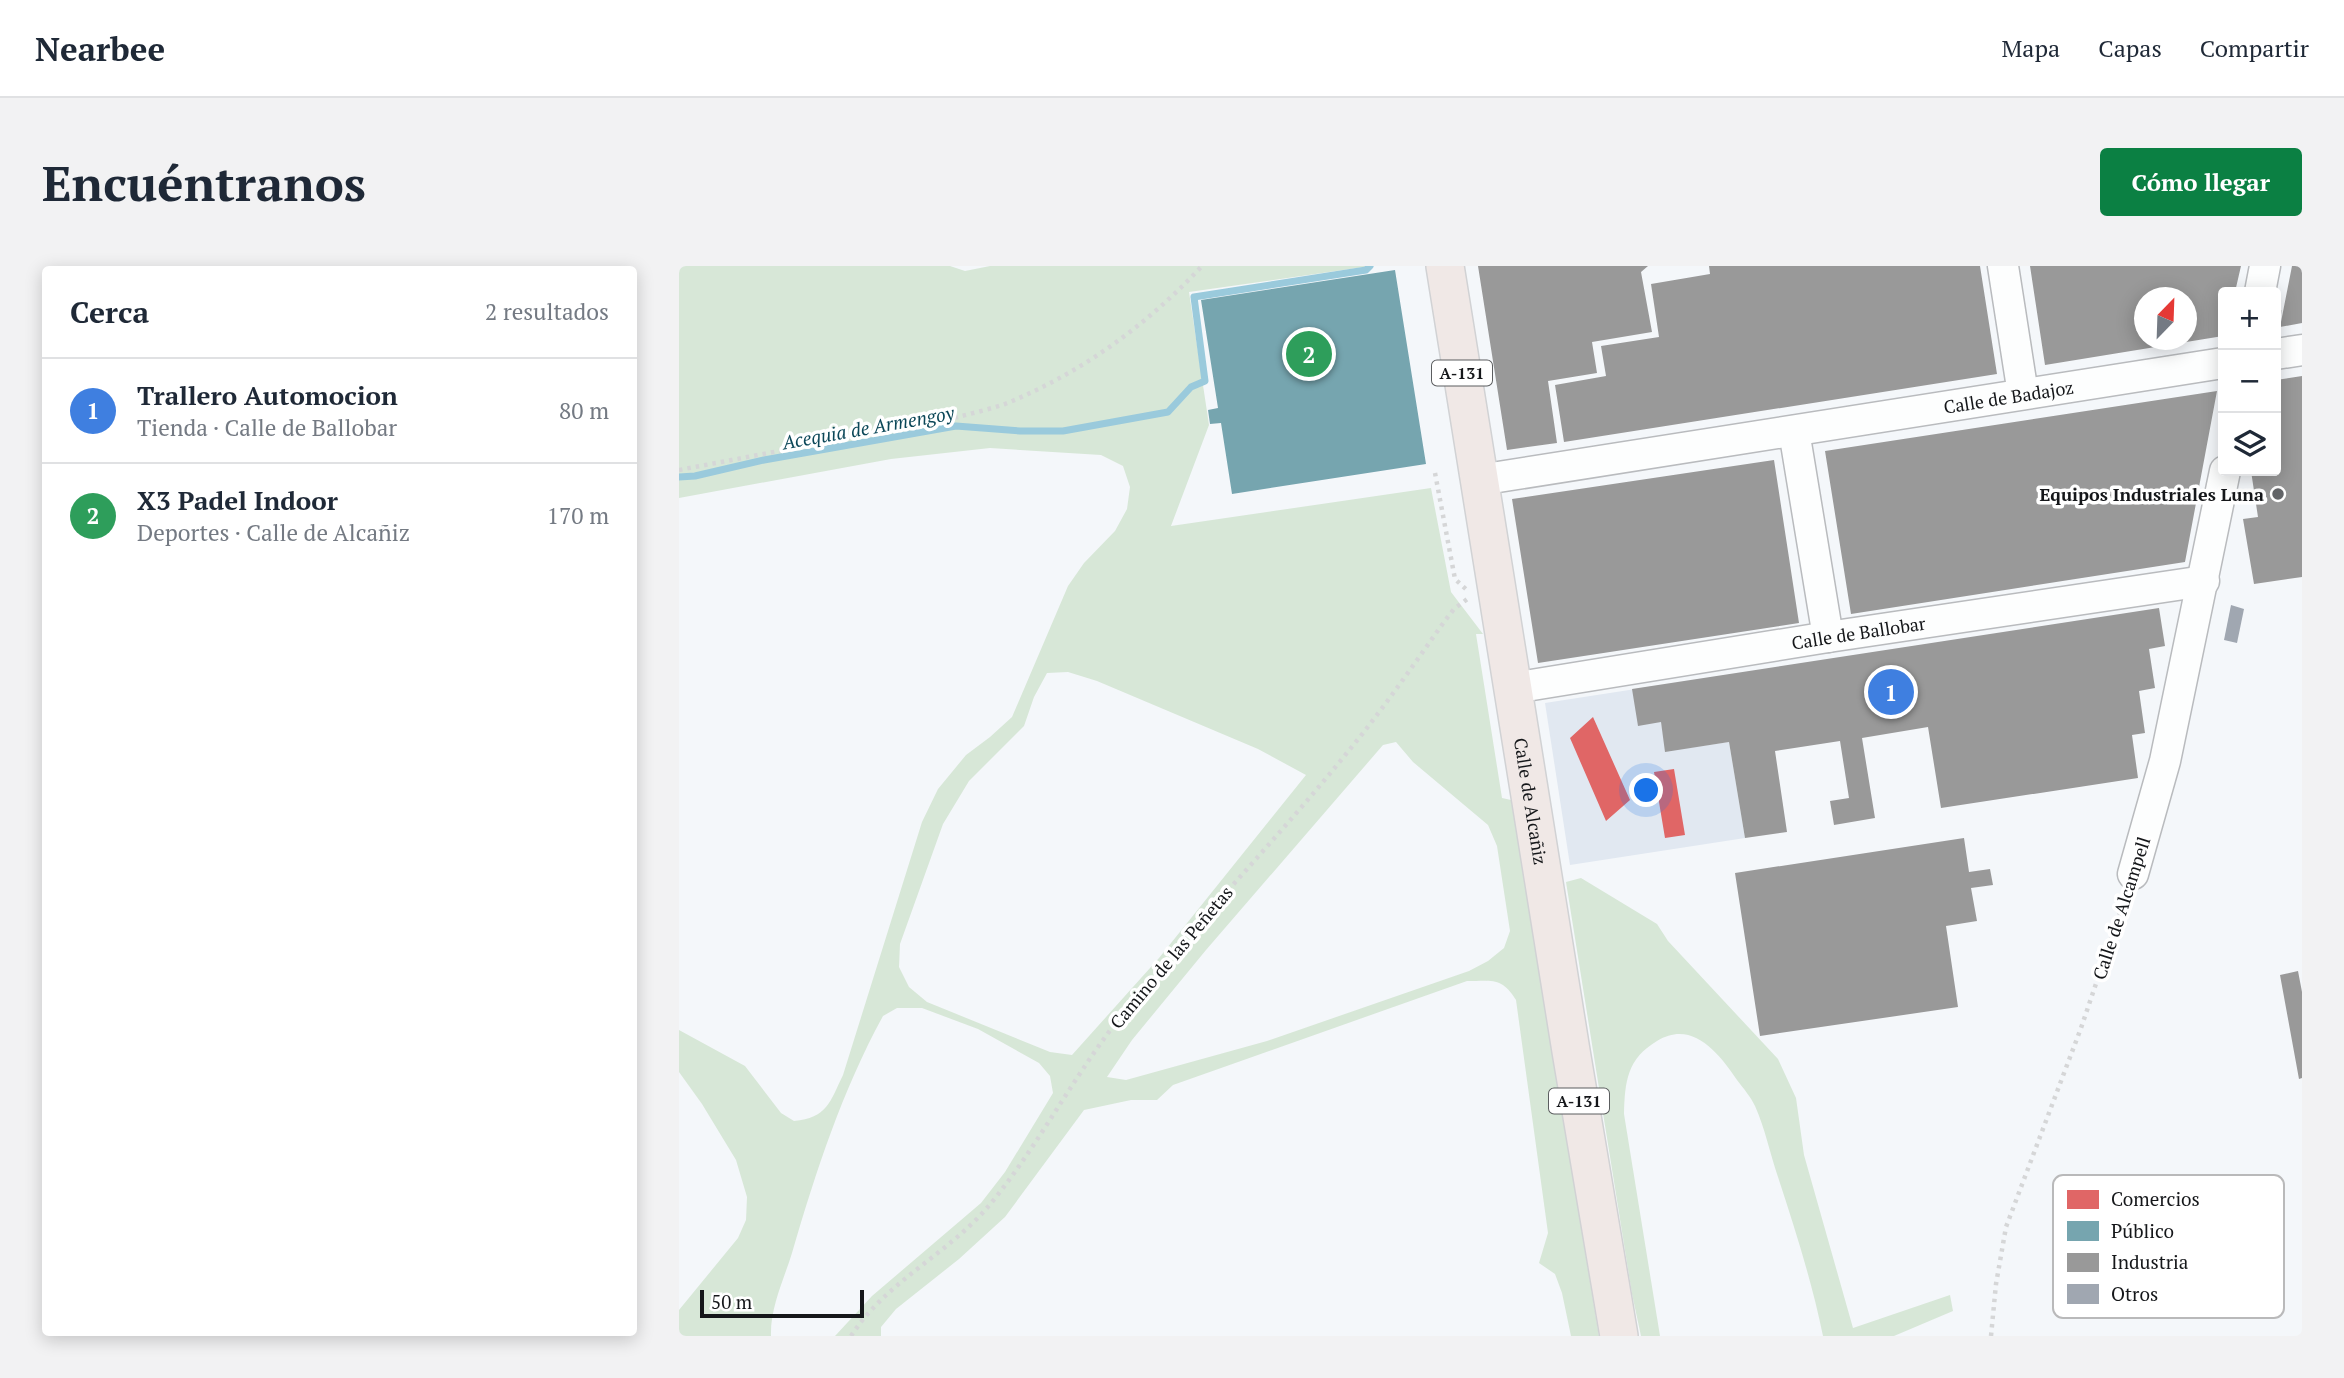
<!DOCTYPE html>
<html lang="es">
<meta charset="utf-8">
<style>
:root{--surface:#fff;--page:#f2f2f3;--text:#1f2937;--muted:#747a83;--line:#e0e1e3;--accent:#0b8043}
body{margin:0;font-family:"PT Serif",serif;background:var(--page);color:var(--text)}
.controls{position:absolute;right:21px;top:21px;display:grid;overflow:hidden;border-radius:7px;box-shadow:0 4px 18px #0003}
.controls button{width:63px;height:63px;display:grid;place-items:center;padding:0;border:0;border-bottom:2px solid var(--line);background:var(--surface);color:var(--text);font:35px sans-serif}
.compass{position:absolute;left:1455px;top:21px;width:63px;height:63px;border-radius:50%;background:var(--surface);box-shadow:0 4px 18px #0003;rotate:23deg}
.scale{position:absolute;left:21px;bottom:18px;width:164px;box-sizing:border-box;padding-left:7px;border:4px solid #15171a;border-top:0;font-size:19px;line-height:24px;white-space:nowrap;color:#15171a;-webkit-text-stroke:5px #fff;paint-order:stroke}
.you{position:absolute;left:968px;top:525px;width:24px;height:24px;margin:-18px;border:5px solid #fff;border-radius:50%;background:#1a73e8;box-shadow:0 0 0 10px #1a73e833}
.badge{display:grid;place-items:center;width:46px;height:46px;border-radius:50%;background:var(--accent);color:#fff;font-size:23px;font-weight:700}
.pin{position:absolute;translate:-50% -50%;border:4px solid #fff;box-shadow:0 2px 7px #0006}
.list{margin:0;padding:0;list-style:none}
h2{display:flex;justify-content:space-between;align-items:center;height:91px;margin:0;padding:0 28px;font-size:30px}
h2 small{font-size:23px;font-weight:400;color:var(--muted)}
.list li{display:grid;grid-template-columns:46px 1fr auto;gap:21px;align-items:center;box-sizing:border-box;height:105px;padding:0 28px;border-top:2px solid var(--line)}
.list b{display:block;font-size:26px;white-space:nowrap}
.list p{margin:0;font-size:23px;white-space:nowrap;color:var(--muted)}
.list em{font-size:23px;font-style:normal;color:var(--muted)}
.icon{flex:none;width:38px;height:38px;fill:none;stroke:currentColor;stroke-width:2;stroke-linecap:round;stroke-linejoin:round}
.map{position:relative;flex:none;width:1623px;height:1070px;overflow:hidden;border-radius:7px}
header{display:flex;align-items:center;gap:42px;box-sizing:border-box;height:98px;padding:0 35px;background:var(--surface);border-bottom:2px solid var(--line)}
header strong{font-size:33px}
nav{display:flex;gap:38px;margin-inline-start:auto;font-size:24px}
.intro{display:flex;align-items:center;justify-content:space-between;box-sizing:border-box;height:168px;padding:0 42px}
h1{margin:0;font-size:49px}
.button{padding:18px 32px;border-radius:7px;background:var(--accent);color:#fff;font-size:24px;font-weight:700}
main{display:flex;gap:42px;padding:0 42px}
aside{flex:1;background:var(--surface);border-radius:7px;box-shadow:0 4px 18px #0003}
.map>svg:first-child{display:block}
</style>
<header>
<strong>Nearbee</strong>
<nav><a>Mapa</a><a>Capas</a><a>Compartir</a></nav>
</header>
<div class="intro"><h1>Encuéntranos</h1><a class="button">Cómo llegar</a></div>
<main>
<aside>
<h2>Cerca<small>2 resultados</small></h2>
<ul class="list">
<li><span class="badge" style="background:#3f7fe0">1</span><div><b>Trallero Automocion</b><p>Tienda · Calle de Ballobar</p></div><em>80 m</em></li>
<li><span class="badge" style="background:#2e9e5b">2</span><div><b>X3 Padel Indoor</b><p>Deportes · Calle de Alcañiz</p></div><em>170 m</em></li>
</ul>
</aside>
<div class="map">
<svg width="1623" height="1070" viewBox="0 0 1623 1070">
<rect width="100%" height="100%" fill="#f4f7fa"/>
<path fill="#e1e8f1" d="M976 420 987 485 1050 476 1066 572 891 599 866 437Z"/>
<path fill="#d7e7d7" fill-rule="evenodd" d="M0 0H271L286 5 311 0H692L510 26 530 159 492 260 752 222 772 326 804 368H797L823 532 832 534 920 1070H892L883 1027 876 1008 860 997 869 967 837 734C823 711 813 715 788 715L494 819 478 834H452L405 844 326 951 280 993 217 1043 202 1061V1070H156L193 1030 302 937 326 906 374 827 371 810 360 797 299 763 243 742H218L204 750C163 825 137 905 113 987 105 1013 91 1042 92 1070H0V1044L59 972 67 954 68 931 57 894 23 838 0 806V764L66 800 102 847 115 855C148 852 151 836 164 809L243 556 259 523 287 489 311 471 333 451 389 320 405 297 436 265 448 243 451 221 444 200 422 189 311 182 212 193 0 232ZM389 406 418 415 579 483 627 509 480 692 393 789 371 786 248 736 230 721 220 701 221 678 264 558 290 515 345 460 355 431 368 407ZM717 476 734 496 809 559 818 580 831 665 825 682 809 695 790 705 588 775 447 814 428 811 453 774 527 684 704 479Z
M902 612 978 658 989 675 1099 793 1117 832 1125 889 1174 1062 1271 1029 1274 1045 1215 1070H1144C1133 1016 1116 963 1099 911 1091 888 1086 862 1076 840 1072 831 1064 822 1058 814 1040 787 1013 753 978 775 948 793 946 815 945 848L981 1070H962L953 1028 887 616Z"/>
<path fill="#e06666" d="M914 451 951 534 927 555 891 472Z
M995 503 1006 569 986 572 975 506Z"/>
<path fill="#76a5af" d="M716 4 747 198 553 228 542 157 531 158 529 144 539 142 522 34Z"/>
<path fill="#999" fill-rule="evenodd" d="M799 0H969L962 6 973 66 913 76 918 107 869 115 878 177 828 184Z
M1030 0H1301L1318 108 885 176 876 119 927 110 922 80 980 71 972 18 1031 8Z
M1351 0H1562L1556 26H1544V70L1366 99ZM1465 32H1507V74H1465Z
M1613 0H1623V57L1601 61Z
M1623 110V311L1575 318 1564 253 1579 251 1572 205H1597V197L1602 196 1597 163V114Z
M1538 125 1506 296 1172 348 1146 185Z
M1095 194 1120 357 859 397 833 233Z
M1480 342 1486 380 1470 383 1476 422 1460 425 1466 467 1453 469 1459 512 1262 542 1249 461 1183 472 1196 552 1155 559 1151 535 1170 532 1161 475 1096 485 1108 566 1066 572 1050 476 986 486 982 456 959 460 953 423Z
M1285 572 1290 606 1311 603 1314 619 1292 622 1298 655 1267 660 1279 741 1081 770 1056 607Z
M1619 705 1623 726V812L1620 813 1601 709Z"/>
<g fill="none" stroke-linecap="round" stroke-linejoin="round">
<path stroke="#9acadc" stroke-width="7" d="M0 211 16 210 85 194 277 160 341 165H384L489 146 512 121 526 115 515 31 687 4 691 0"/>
</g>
<path fill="#a0a7b1" d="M1552 339 1565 343 1558 377 1545 374Z"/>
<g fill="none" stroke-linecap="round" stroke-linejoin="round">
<g stroke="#b9bbbe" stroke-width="33">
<g id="minor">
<path d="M1324 0 1344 128"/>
<path d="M1581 26 1586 0"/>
<path d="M1597 88 1623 84"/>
<path d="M1115 165 1149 371"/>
<path id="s1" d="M800 214 1544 97"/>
<path id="s2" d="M834 422 1149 371 1525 315"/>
<path d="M1454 608 1486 495 1546 205"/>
</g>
</g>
<g stroke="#d1d2d4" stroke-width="40">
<g id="major">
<path id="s3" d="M766 0 892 785 940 1070"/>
</g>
</g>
<path stroke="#d5d6d7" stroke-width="4.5" stroke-dasharray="3.5 5" stroke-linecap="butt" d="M1597 64 1601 42
M0 204 279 151C294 147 311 143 326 138 402 107 467 60 523 0
M756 207 776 313 790 326
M172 1070C208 1014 272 987 313 936 361 877 395 809 443 749 514 659 595 577 667 488 702 446 733 401 765 356L775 343 791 331
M1312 1070 1317 1018 1327 961 1402 762 1446 632"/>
<use href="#minor" stroke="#fdfefe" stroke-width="30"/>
<use href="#major" stroke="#f0e8e6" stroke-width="37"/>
</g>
<circle fill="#636568" stroke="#fff" stroke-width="2.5" cx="1599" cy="228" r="7"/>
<g text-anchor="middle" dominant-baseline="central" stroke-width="7" stroke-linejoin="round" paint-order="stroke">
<g fill="#fff" stroke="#5b5d5f" stroke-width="2">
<rect x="753" y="94.5" width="60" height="25" rx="5"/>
<rect x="870" y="822.5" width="60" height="25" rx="5"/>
</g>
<g font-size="16" font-weight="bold" fill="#15171a">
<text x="783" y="107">A-131</text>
<text x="900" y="835">A-131</text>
</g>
<g font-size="18" fill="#15171a" stroke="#fff">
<text stroke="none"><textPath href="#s1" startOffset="536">Calle de Badajoz</textPath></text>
<text stroke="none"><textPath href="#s2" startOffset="350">Calle de Ballobar</textPath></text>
<text stroke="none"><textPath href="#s3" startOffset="542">Calle de Alcañiz</textPath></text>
<text transform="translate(1442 642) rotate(-72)">Calle de Alcampell</text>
<text transform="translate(492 691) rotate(-50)">Camino de las Peñetas</text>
</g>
<g font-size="18" font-weight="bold" fill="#15171a" stroke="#fff" text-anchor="end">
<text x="1585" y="228">Equipos Industriales Luna</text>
</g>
<g font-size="19" font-style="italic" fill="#0b4758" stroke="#fff">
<text transform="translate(189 161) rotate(-10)">Acequia de Armengoy</text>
</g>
</g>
<rect x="1374" y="909" width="231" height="143" rx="10" fill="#fff" stroke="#b9b9ba" stroke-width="2"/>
<rect x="1388" y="924" width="32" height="19" fill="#e06666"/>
<rect x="1388" y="955" width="32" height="20" fill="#76a5af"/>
<rect x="1388" y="987" width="32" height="19" fill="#999"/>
<rect x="1388" y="1018" width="32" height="20" fill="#a0a7b1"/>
<g font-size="19" fill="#15171a">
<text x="1432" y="940">Comercios</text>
<text x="1432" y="972">Público</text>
<text x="1432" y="1003">Industria</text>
<text x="1432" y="1035">Otros</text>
</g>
</svg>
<div class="controls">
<button>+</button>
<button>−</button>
<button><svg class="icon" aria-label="layers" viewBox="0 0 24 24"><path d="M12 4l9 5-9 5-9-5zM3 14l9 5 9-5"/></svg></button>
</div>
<svg class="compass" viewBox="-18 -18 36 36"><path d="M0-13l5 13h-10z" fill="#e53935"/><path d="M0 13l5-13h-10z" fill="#747a83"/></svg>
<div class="scale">50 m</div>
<div class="you"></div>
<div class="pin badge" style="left:1212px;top:426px;background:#3f7fe0">1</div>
<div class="pin badge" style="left:630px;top:88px;background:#2e9e5b">2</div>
</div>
</main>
